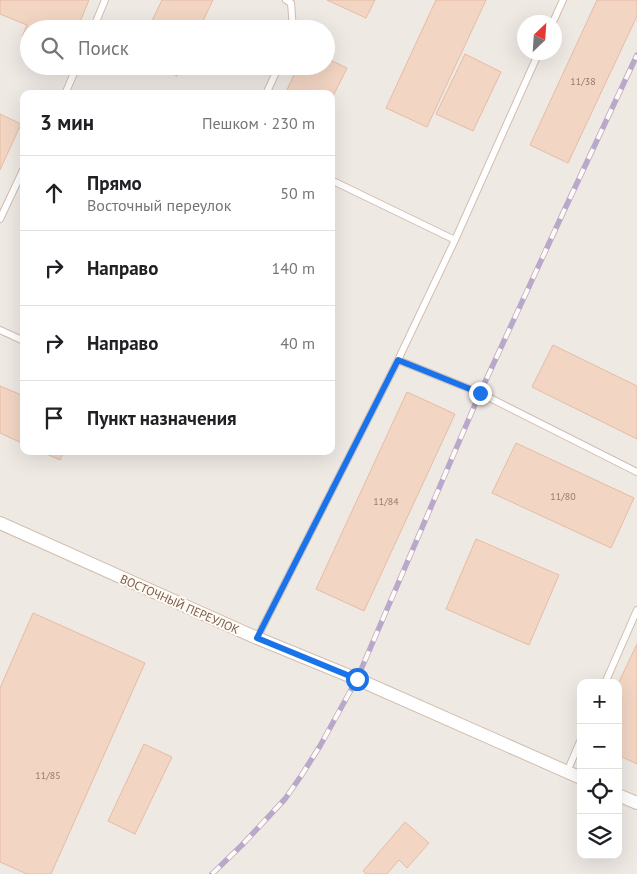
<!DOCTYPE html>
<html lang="ru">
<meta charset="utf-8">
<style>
:root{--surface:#fff;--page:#f2f2f2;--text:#202124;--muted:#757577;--line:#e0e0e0}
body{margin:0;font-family:"PT Sans",sans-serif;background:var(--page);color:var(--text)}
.controls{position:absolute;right:15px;bottom:15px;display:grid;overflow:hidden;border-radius:10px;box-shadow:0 5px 20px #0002}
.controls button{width:45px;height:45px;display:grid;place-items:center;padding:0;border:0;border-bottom:1px solid var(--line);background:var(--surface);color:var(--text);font:25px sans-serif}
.compass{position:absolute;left:517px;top:15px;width:45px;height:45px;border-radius:50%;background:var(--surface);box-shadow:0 5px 20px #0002;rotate:25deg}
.stop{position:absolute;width:15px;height:15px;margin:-11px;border:4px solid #1a73e8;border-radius:50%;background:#fff}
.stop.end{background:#1a73e8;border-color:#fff;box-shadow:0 1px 5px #0008}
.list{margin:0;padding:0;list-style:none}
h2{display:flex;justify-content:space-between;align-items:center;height:65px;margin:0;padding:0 20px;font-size:21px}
h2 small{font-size:16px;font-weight:400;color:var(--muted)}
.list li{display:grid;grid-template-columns:32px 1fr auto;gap:15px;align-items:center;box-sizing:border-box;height:75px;padding:0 20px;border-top:1px solid var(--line)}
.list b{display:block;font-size:19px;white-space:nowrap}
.list p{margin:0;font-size:16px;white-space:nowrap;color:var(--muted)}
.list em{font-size:16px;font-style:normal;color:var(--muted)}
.icon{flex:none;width:28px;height:28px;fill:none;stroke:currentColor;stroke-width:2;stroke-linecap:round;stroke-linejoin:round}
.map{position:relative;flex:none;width:637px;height:874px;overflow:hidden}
.search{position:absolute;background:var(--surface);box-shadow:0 5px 20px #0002;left:20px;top:20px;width:315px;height:55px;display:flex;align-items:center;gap:12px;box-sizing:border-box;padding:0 18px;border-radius:28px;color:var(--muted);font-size:19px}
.panel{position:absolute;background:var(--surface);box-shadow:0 5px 20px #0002;left:20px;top:90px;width:315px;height:365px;border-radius:10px}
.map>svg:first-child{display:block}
</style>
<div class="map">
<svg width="637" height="874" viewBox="0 0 637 874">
<rect width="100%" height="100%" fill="#fdf6ec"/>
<path fill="#efe9e4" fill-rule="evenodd" d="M0 0H637V874H0ZM524 22H554V52H524ZM29 29H326V66H29ZM24 94H331V451H24ZM581 683H618V855H581Z"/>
<path fill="#f3d5c3" stroke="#e6bba3" d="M0 0H89L77 29H29V40L22 37 27 25 0 14Z
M162 0H213L199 29H148Z
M327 0H375L366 18Z
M436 0H486L427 127 386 108Z
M597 0H637V16L568 163 530 145Z
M465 54 501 72 473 131 436 114Z
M326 58 347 68 331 100V94H285L298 66H326Z
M156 66H181L177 76Z
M0 114 21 124 0 170Z
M553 345 637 386V439L532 387Z
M0 386 24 396V444L0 433Z
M407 392 455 414 364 611 316 589Z
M516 443 634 498 611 548 492 493Z
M40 451H64L60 460Z
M476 539 559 575 529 645 446 609Z
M33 613 145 663 51 874H27L0 862V688Z
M637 644V764L618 755V684Z
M144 744 172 757 135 834 108 821Z
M405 822 429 843 407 868 399 860 387 874H366L363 871Z"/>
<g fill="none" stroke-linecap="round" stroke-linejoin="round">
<g stroke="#d1beb0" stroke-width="8">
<path id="service" d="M286 0 291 3 293 29
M553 22 563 0
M93 29 105 0
M65 94 77 66
M266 94 279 66
M331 180 455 240
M0 219 24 168
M0 330 24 341
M398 360 480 393 637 472
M257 638 398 360 455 240 539 52
M605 683 637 610
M567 772 581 739"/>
</g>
<g stroke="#d1beb0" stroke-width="14">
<path id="minor" d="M0 523 257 638 357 679 581 778
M618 795 637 803"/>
</g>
<use href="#service" stroke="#fff" stroke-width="6"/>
<use href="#minor" stroke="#fff" stroke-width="12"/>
<g stroke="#b9a8c9" stroke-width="5.5">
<path id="rail" d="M212 874 242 845 285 799 301 776 320 746 357 679 480 393 563 213 637 55"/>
</g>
<use href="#rail" stroke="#fffaf3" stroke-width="4" stroke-dasharray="11" stroke-linecap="butt"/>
</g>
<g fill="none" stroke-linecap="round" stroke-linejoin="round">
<path stroke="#1a73e8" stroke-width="6" d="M357 679 257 638 398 360 480 393"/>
</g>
<g text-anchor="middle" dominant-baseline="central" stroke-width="4" stroke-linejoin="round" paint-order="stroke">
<g font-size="10" fill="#987a6a">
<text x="583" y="81">11/38</text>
<text x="563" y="496">11/80</text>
<text x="386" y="501">11/84</text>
<text x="48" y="775">11/85</text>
</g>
<g font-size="12" fill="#7a5c4d" stroke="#fffaf3">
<text transform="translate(180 604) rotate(24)">ВОСТОЧНЫЙ ПЕРЕУЛОК</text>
</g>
</g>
</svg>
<div class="controls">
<button>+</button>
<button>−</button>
<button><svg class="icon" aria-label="locate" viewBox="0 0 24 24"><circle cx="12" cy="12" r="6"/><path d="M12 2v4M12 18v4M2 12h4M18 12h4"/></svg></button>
<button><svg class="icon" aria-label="layers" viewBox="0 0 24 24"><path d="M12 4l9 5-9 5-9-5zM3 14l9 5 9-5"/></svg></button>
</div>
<svg class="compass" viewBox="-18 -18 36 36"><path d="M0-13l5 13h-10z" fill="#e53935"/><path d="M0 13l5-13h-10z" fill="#757577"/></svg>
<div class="stop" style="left:357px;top:679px"></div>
<div class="stop end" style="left:480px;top:393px"></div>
<div class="search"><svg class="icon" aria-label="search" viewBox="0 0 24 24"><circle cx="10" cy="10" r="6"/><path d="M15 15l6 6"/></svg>Поиск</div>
<section class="panel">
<h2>3 мин<small>Пешком · 230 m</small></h2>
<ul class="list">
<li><svg class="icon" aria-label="ahead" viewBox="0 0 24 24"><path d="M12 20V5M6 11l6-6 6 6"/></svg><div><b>Прямо</b><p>Восточный переулок</p></div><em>50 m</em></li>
<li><svg class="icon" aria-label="right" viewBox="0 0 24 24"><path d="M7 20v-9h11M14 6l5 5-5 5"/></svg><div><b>Направо</b></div><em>140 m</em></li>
<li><svg class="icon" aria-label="right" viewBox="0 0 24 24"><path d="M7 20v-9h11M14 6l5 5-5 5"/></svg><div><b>Направо</b></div><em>40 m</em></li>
<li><svg class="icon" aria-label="arrive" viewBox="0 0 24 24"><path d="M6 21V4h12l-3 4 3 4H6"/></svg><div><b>Пункт назначения</b></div></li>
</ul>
</section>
</div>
